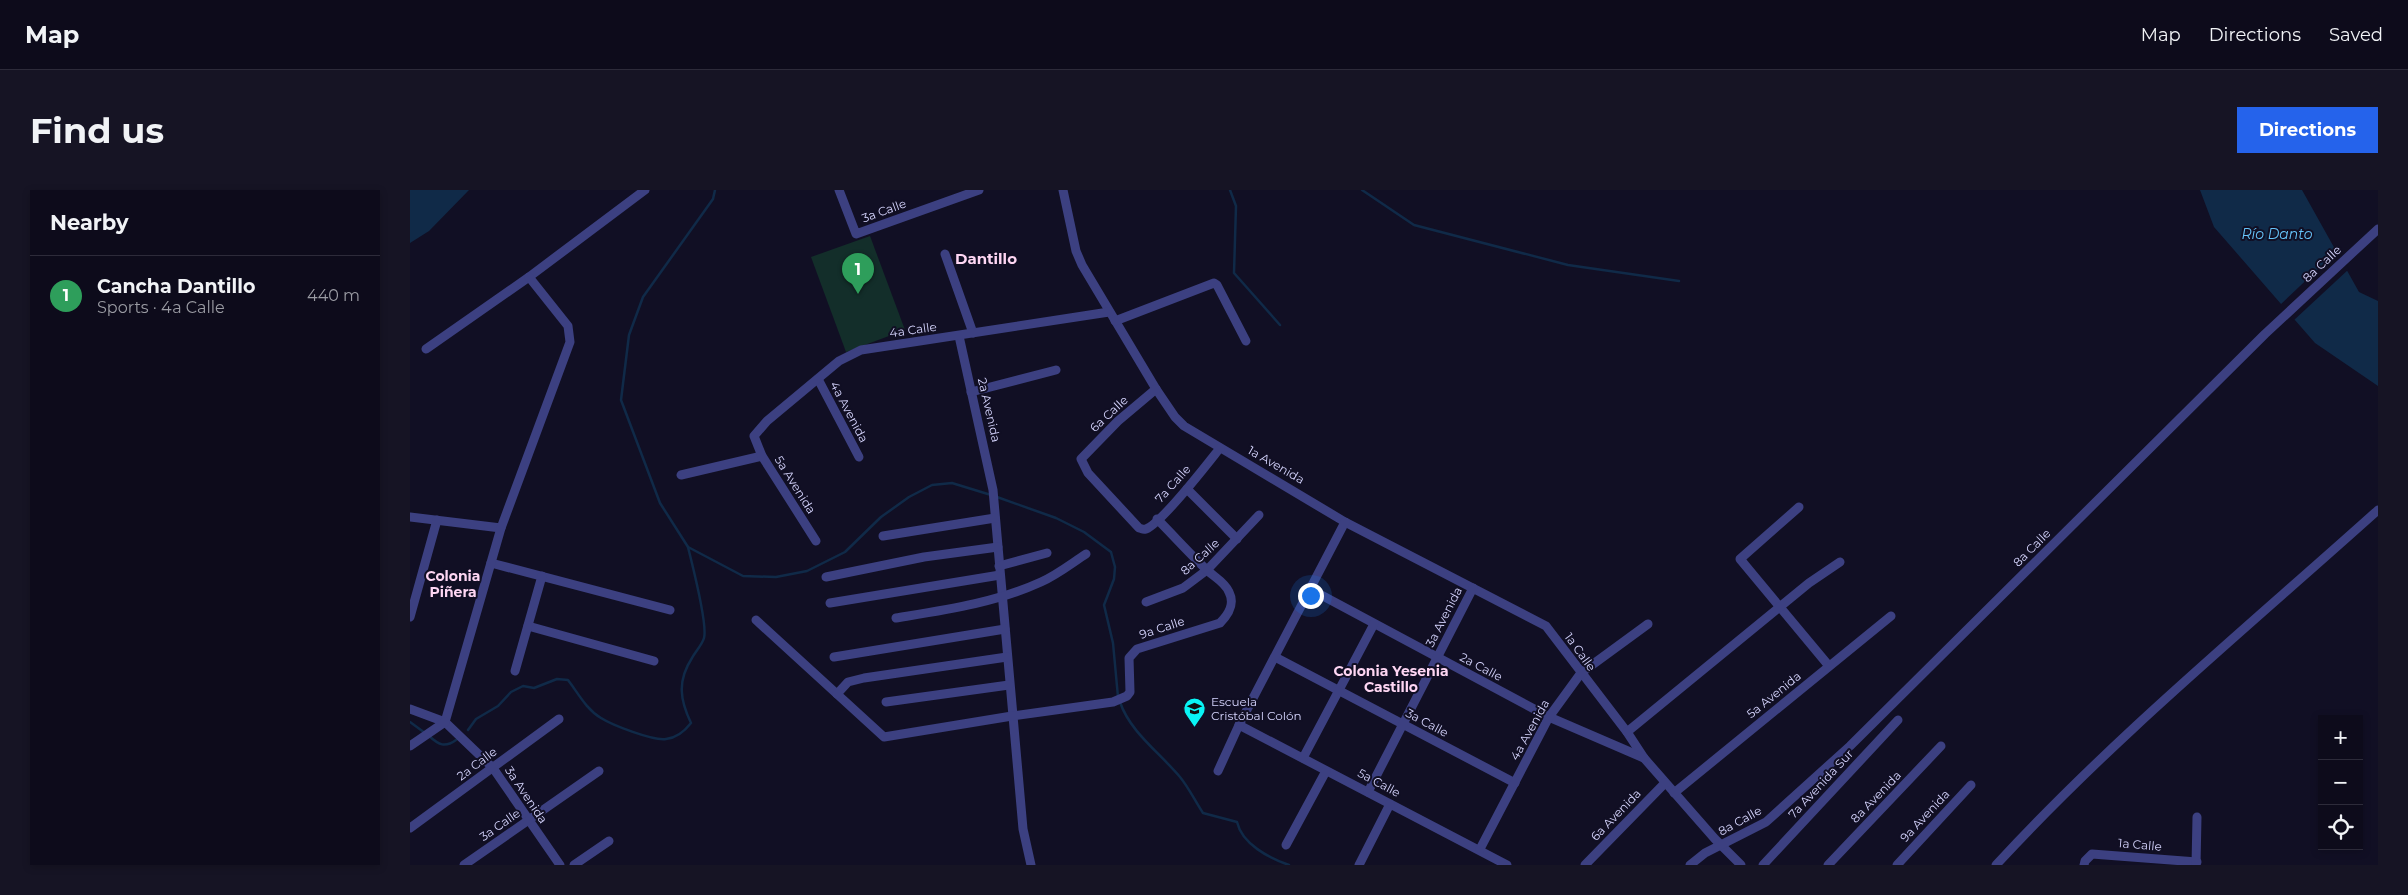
<!DOCTYPE html>
<meta charset="utf-8">
<style>
:root{--surface:#0d0b1b;--page:#161424;--text:#f1f3f6;--muted:#9a9ba3;--line:#2d2b3a;--accent:#2563eb}
body{margin:0;font-family:Montserrat,sans-serif;background:var(--page);color:var(--text)}
.controls{position:absolute;right:15px;bottom:15px;display:grid;overflow:hidden;border-radius:0px;box-shadow:0 2px 8px #0003}
.controls button{width:45px;height:45px;display:grid;place-items:center;padding:0;border:0;border-bottom:1px solid var(--line);background:var(--surface);color:var(--text);font:25px sans-serif}
.you{position:absolute;left:900px;top:405px;width:18px;height:18px;margin:-12px;border:4px solid #fff;border-radius:50%;background:#1a73e8;box-shadow:0 0 0 8px #1a73e833}
.badge{display:grid;place-items:center;width:32px;height:32px;border-radius:50%;background:var(--accent);color:#fff;font-size:16px;font-weight:700}
.pin{position:absolute;translate:-50% -41px;filter:drop-shadow(0 1px 2px #0008)}
.pin::after{content:'';position:absolute;top:26px;width:18px;height:15px;background:inherit;clip-path:polygon(0 0,100% 0,50% 100%)}
.list{margin:0;padding:0;list-style:none}
h2{display:flex;justify-content:space-between;align-items:center;height:65px;margin:0;padding:0 20px;font-size:21px}
h2 small{font-size:16px;font-weight:400;color:var(--muted)}
.list li{display:grid;grid-template-columns:32px 1fr auto;gap:15px;align-items:center;box-sizing:border-box;height:80px;padding:0 20px;border-top:1px solid var(--line)}
.list b{display:block;font-size:19px;white-space:nowrap}
.list p{margin:0;font-size:16px;white-space:nowrap;color:var(--muted)}
.list em{font-size:16px;font-style:normal;color:var(--muted)}
.icon{flex:none;width:28px;height:28px;fill:none;stroke:currentColor;stroke-width:2;stroke-linecap:round;stroke-linejoin:round}
.map{position:relative;flex:none;width:1968px;height:675px;overflow:hidden;border-radius:0px}
header{display:flex;align-items:center;gap:30px;box-sizing:border-box;height:70px;padding:0 25px;background:var(--surface);border-bottom:1px solid var(--line)}
header strong{font-size:24px}
nav{display:flex;gap:28px;margin-inline-start:auto;font-size:18px}
.intro{display:flex;align-items:center;justify-content:space-between;box-sizing:border-box;height:120px;padding:0 30px}
h1{margin:0;font-size:35px}
.button{padding:12px 22px;border-radius:0px;background:var(--accent);color:#fff;font-size:18px;font-weight:700}
main{display:flex;gap:30px;padding:0 30px}
aside{flex:1;background:var(--surface);border-radius:0px;box-shadow:0 2px 8px #0003}
.map>svg:first-child{display:block}
.green{fill:#132e2a}
.water{fill:#102a48}
.pier{fill:#110f24}
.lines{fill:none;stroke-linecap:round;stroke-linejoin:round}
.stream{stroke:#102a48;stroke-width:2.5}
.minor{stroke:#3c4081;stroke-width:9}
.labels{text-anchor:middle;stroke-width:4;stroke-linejoin:round;paint-order:stroke}
.street-label{font-size:12px;fill:#d5d4fd;stroke:#110f24}
.poi-label{font-size:12px;fill:#d5d4fd;stroke:#110f24;text-anchor:start}
.water-label{font-size:14px;font-style:italic;fill:#66c4fa;stroke:#110f24}
.neighbourhood-label{font-size:14px;font-weight:bold;fill:#fed6f3;stroke:#110f24}
.quarter-label{font-size:15px;font-weight:bold;fill:#fed6f3;stroke:#110f24}
</style>
<header>
<strong>Map</strong>
<nav><a>Map</a><a>Directions</a><a>Saved</a></nav>
</header>
<div class="intro"><h1>Find us</h1><a class="button">Directions</a></div>
<main>
<aside>
<h2>Nearby<small></small></h2>
<ul class="list">
<li><span class="badge" style="background:#2e9e5b">1</span><div><b>Cancha Dantillo</b><p>Sports · 4a Calle</p></div><em>440 m</em></li>
</ul>
</aside>
<div class="map">
<svg width="1968" height="675" viewBox="0 0 1968 675">
<rect width="100%" height="100%" fill="#110f24"/>
<path class="green" d="M460 46 495 140 436 162 401 67Z"/>
<g class="water">
<path d="M0 0H59L19 41 0 53Z"/>
<path d="M1790 0H1892L1949 102 1968 111V196L1905 153 1804 37Z"/>
</g>
<path class="pier" d="M1928 60 1939 79 1883 131 1870 115Z"/>
<g class="lines">
<g class="stream">
<path d="M305 0 303 9 233 107 219 145 211 210 250 313 278 357 333 386 366 387 397 381 435 362 471 327 499 307 522 295 542 293 581 305"/>
<path d="M820 0 826 16 824 83 870 135"/>
<path d="M952 0 1004 35 1158 75 1269 91"/>
<path d="M587 307 646 328 674 342 701 362 705 377 704 389 694 415 703 453 708 507"/>
<path d="M710 512C720 542 750 563 770 587 779 598 785 611 793 623L827 632C832 654 859 668 879 675"/>
<path d="M0 532 15 543"/>
<path d="M58 540 66 529 88 516 101 502 113 496 124 498 147 489 158 490C168 503 176 519 191 528 202 535 243 551 256 549 267 548 274 542 281 533 270 510 267 491 282 468 285 462 292 455 294 448 298 434 282 374 278 357"/>
<path d="M19 546C29 555 35 558 46 550"/>
</g>
<g class="minor">
<path d="M429 0 446 44 569 0"/>
<path d="M653 0 666 61 672 75 746 199 765 227 774 236 935 332 1136 436 1217 542 1234 568 1305 649 1331 675"/>
<path d="M535 64 563 143"/>
<path d="M705 131 804 93 807 95 836 151"/>
<path d="M549 146 583 300 613 639 621 675"/>
<path d="M16 159 119 87 235 0"/>
<path d="M408 189 449 267"/>
<path d="M746 199 708 231 671 269 678 283 729 338C733 339 733 340 736 339 752 333 798 273 810 258"/>
<path d="M561 202 646 180"/>
<path d="M271 285 352 266"/>
<path d="M777 299 827 349"/>
<path d="M1389 317 1330 369 1419 476"/>
<path d="M0 327 91 338"/>
<path d="M473 346 585 328"/>
<path d="M406 351 352 266 344 246 357 231 429 171 451 160 699 122"/>
<path d="M81 373 260 420"/>
<path d="M589 376 637 363"/>
<path d="M416 387 514 367 588 357"/>
<path d="M900 399 1139 527 1234 568"/>
<path d="M736 412 773 398 797 380 849 325"/>
<path d="M420 413 590 385"/>
<path d="M0 427 27 330"/>
<path d="M486 428C535 420 585 413 631 392 647 385 662 373 676 364"/>
<path d="M346 430 474 547 602 526 703 512 717 506 720 502 719 468 727 459 810 433C819 424 825 414 819 402 815 392 804 387 797 380 780 364 764 346 747 329"/>
<path d="M118 436 244 471"/>
<path d="M424 467 595 439"/>
<path d="M865 467 1105 593"/>
<path d="M105 481 132 386"/>
<path d="M427 504 438 492 454 488 597 467"/>
<path d="M476 512 599 495"/>
<path d="M0 519 35 532 83 578 150 675"/>
<path d="M35 532 91 338 160 152 158 136 119 87"/>
<path d="M829 535 1097 675"/>
<path d="M1217 542 1399 393 1430 372"/>
<path d="M0 556 35 532"/>
<path d="M893 568 964 434"/>
<path d="M808 581 829 535 935 332"/>
<path d="M958 602 1063 398"/>
<path d="M1264 603 1481 426"/>
<path d="M0 638 149 529"/>
<path d="M876 655 916 581"/>
<path d="M1070 659 1139 527 1171 483 1238 434"/>
<path d="M54 675 189 581"/>
<path d="M164 675 199 651"/>
<path d="M949 675 980 614"/>
<path d="M1175 675 1255 593"/>
<path d="M1280 675 1295 663 1356 632 1440 556 1855 144 1968 39"/>
<path d="M1353 675 1488 530"/>
<path d="M1418 675 1531 556"/>
<path d="M1487 675 1561 595"/>
<path d="M1586 675C1704 547 1839 436 1968 320"/>
<path d="M1674 675 1675 671 1682 664 1787 672"/>
<path d="M1786 675 1787 627"/>
</g>
</g>
<defs>
<symbol id="school-pin" viewBox="-11 -11 22 30"><path d="M0 17L-7.5 6A9.5 9.5 0 1 1 7.5 6Z" fill="#09f4f5" stroke="#110f24"/><path d="M0-5L7-2L0 1L-7-2ZM-4 1L0 2.5L4 1V4Q0 6-4 4Z" fill="#111"/></symbol>
</defs>
<g fill-rule="evenodd">
<use href="#school-pin" x="772" y="506" width="25" height="34"/>
</g>
<g class="labels">
<g class="street-label">
<text transform="translate(474 21) rotate(-20)" y="4">3a Calle</text>
<text transform="translate(1912 74) rotate(-43)" y="4">8a Calle</text>
<text transform="translate(503 140) rotate(-8)" y="4">4a Calle</text>
<text transform="translate(579 220) rotate(77)" y="4">2a Avenida</text>
<text transform="translate(439 222) rotate(62)" y="4">4a Avenida</text>
<text transform="translate(699 224) rotate(-43)" y="4">6a Calle</text>
<text transform="translate(866 275) rotate(30)" y="4">1a Avenida</text>
<text transform="translate(763 294) rotate(-48)" y="4">7a Calle</text>
<text transform="translate(385 295) rotate(58)" y="4">5a Avenida</text>
<text transform="translate(1622 358) rotate(-45)" y="4">8a Calle</text>
<text transform="translate(790 367) rotate(-42)" y="4">8a Calle</text>
<text transform="translate(1034 427) rotate(-63)" y="4">3a Avenida</text>
<text transform="translate(752 438) rotate(-18)" y="4">9a Calle</text>
<text transform="translate(1170 462) rotate(54)" y="4">1a Calle</text>
<text transform="translate(1071 477) rotate(28)" y="4">2a Calle</text>
<text transform="translate(1364 505) rotate(-39)" y="4">5a Avenida</text>
<text transform="translate(1017 533) rotate(28)" y="4">3a Calle</text>
<text transform="translate(1120 540) rotate(-61)" y="4">4a Avenida</text>
<text transform="translate(67 574) rotate(-37)" y="4">2a Calle</text>
<text transform="translate(969 593) rotate(28)" y="4">5a Calle</text>
<text transform="translate(1411 594) rotate(-47)" y="4">7a Avenida Sur</text>
<text transform="translate(116 605) rotate(56)" y="4">3a Avenida</text>
<text transform="translate(1466 607) rotate(-46)" y="4">8a Avenida</text>
<text transform="translate(1206 625) rotate(-46)" y="4">6a Avenida</text>
<text transform="translate(1515 626) rotate(-47)" y="4">9a Avenida</text>
<text transform="translate(1330 631) rotate(-29)" y="4">8a Calle</text>
<text transform="translate(90 635) rotate(-35)" y="4">3a Calle</text>
<text transform="translate(1730 655) rotate(5)" y="4">1a Calle</text>
</g>
<g class="poi-label">
<text x="801" y="516">Escuela<tspan x="801" dy="14">Cristóbal Colón</tspan></text>
</g>
<g class="water-label">
<text x="1867" y="49">Río Danto</text>
</g>
<g class="neighbourhood-label">
<text x="43" y="391">Colonia<tspan x="43" dy="16">Piñera</tspan></text>
<text x="981" y="486">Colonia Yesenia<tspan x="981" dy="16">Castillo</tspan></text>
</g>
<g class="quarter-label">
<text x="576" y="74">Dantillo</text>
</g>
</g>
</svg>
<div class="controls">
<button>+</button>
<button>−</button>
<button><svg class="icon" aria-label="locate" viewBox="0 0 24 24"><circle cx="12" cy="12" r="6"/><path d="M12 2v4M12 18v4M2 12h4M18 12h4"/></svg></button>
</div>
<div class="you"></div>
<div class="pin badge" style="left:448px;top:104px;background:#2e9e5b">1</div>
</div>
</main>
